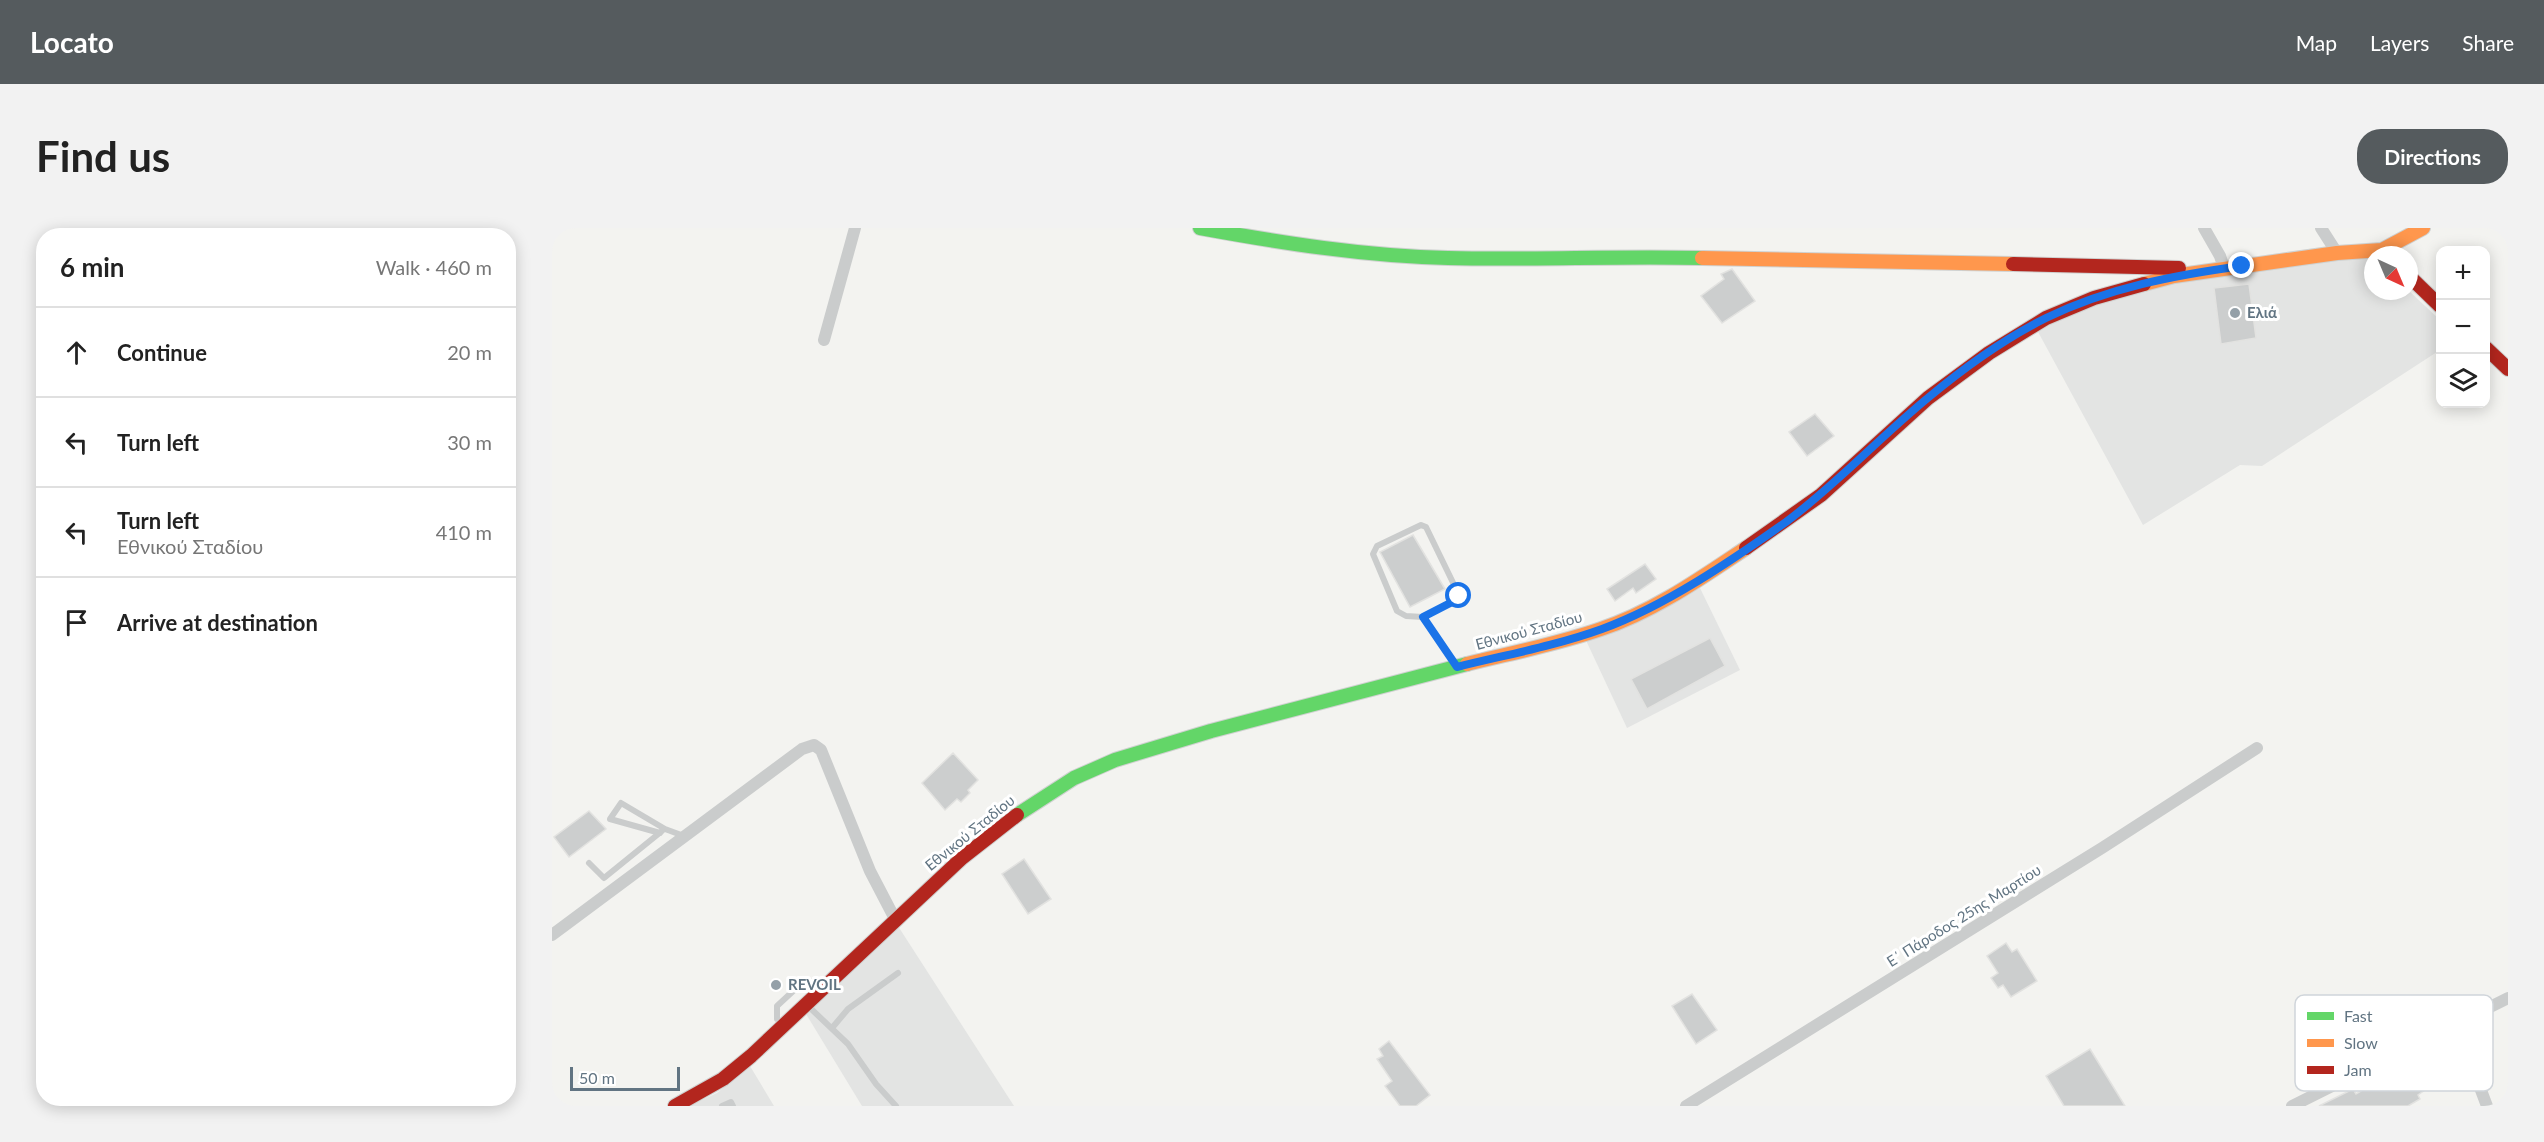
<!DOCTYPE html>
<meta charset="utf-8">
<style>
:root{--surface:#fff;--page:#f2f2f2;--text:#222;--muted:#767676;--line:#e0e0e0;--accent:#555b5e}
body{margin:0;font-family:Lato,sans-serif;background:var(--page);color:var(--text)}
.controls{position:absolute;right:18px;top:18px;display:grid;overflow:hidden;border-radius:12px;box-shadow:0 3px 15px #0003}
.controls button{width:54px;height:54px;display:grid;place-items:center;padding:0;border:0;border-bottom:2px solid var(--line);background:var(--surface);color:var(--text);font:30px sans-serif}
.compass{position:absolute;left:1812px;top:18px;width:54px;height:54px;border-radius:50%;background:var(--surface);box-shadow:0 3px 15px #0003;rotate:136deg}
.scale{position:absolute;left:18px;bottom:15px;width:110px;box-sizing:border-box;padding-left:6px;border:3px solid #617482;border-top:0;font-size:16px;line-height:21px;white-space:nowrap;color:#617482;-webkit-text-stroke:4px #fff;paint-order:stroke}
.stop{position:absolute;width:18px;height:18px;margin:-14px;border:4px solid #1a73e8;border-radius:50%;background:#fff}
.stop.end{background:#1a73e8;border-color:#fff;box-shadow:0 2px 6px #0008}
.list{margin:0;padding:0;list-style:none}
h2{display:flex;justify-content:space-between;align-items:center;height:78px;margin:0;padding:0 24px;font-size:26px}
h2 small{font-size:20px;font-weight:400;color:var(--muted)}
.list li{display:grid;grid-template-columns:39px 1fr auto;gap:18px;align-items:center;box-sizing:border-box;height:90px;padding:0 24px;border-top:2px solid var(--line)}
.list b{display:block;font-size:22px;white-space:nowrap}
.list p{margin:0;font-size:20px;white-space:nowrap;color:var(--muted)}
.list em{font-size:20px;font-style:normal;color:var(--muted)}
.icon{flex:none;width:33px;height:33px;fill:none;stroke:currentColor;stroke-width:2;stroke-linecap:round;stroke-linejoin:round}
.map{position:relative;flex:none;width:1956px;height:878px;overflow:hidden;border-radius:24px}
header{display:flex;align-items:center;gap:36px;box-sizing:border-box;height:84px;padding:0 30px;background:var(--accent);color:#fff}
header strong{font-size:28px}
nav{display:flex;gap:33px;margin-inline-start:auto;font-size:21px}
.intro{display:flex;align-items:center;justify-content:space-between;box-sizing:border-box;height:144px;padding:0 36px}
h1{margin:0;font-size:42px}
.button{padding:15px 27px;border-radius:24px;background:var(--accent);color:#fff;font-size:21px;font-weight:700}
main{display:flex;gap:36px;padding:0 36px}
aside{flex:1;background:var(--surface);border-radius:24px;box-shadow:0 3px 15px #0003}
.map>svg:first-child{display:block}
.built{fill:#e3e4e3}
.building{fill:#cccece;stroke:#e2e2e0;stroke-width:1.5}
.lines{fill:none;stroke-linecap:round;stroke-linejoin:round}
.fast-casing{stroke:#cfd1d0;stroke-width:16}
.slow-casing{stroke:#cfd1d0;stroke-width:16}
.jam-casing{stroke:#cfd1d0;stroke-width:16}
.lane{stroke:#cacccc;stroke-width:6}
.street{stroke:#cacccc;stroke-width:12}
.fast{stroke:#63d668;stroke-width:14}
.slow{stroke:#ff974d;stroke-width:14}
.jam{stroke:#b3261e;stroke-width:14}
.route{stroke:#1a73e8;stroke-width:8}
.poi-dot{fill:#94a0a8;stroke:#fff;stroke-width:2}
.labels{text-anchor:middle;stroke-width:6;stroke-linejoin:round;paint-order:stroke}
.poi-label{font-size:15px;font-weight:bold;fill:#617482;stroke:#fff;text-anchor:start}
.street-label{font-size:15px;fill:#617482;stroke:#fff}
.key{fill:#fff;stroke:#d0d5da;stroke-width:1.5}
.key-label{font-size:16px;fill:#617482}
</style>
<header>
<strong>Locato</strong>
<nav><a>Map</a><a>Layers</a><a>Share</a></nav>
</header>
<div class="intro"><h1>Find us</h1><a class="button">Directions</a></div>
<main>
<aside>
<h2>6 min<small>Walk · 460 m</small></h2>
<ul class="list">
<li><svg class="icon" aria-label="ahead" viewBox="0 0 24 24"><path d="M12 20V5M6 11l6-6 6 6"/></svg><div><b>Continue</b></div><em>20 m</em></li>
<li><svg class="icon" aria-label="left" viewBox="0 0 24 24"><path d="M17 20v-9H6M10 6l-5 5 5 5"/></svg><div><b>Turn left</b></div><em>30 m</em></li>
<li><svg class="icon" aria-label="left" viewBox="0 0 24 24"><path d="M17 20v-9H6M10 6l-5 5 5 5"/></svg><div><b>Turn left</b><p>Εθνικού Σταδίου</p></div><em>410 m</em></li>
<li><svg class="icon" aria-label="arrive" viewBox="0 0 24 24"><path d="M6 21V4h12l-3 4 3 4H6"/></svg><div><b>Arrive at destination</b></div></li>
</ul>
</aside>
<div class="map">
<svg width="1956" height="878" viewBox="0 0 1956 878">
<rect width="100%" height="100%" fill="#f3f3f0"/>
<g class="built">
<path d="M1807 27 1821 30V63H1857L1888 92V122L1710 238 1688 237 1591 297 1485 102 1544 76 1622 50Z"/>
<path d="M1146 356 1188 442 1075 500 1031 406Z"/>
<path d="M344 695 462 878H310L251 781Z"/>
<path d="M198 838 222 878H137L165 865Z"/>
</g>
<g class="building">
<path d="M1180 41 1203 73 1170 95 1149 68 1172 51 1169 46Z"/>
<path d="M1697 56 1704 110 1669 116 1662 60Z"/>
<path d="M1263 186 1282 208 1255 228 1237 204Z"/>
<path d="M861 307 893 361 858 379 828 324Z"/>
<path d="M1093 336 1104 351 1084 365 1081 360 1063 373 1055 361Z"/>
<path d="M1158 410 1173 438 1095 481 1079 451Z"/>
<path d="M401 525 426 552 416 562 418 565 409 574 405 571 393 582 370 555Z"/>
<path d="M37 583 54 601 17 629 2 609Z"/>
<path d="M472 631 499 671 476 686 450 646Z"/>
<path d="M1454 715 1460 724 1465 721 1485 753 1459 769 1451 757 1446 760 1439 750 1446 745 1435 728Z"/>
<path d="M1140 766 1165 802 1144 816 1120 778Z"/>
<path d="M837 813 878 867 864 878H848L833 858 840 853 825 831 831 828 827 821Z"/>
<path d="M1538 821 1573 878H1512L1494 848Z"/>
<path d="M1859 833 1874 858 1872 859 1873 862 1866 867 1868 871 1856 878H1767L1801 861 1804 866Z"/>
</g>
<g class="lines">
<defs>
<g id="fast">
<path d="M648 0C730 15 812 28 896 30 981 32 1066 28 1150 30"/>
<path d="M465 587 522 550 563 532 659 503 915 436"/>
</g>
<g id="slow">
<path d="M1150 30 1461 36"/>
<path d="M1592 56 1622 48 1785 25 1830 22 1871 0"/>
<path d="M915 436C959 425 1006 416 1049 401 1101 384 1149 350 1194 320"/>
</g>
<g id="jam">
<path d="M1461 36 1627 40"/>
<path d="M1857 48 1888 78"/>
<path d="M1934 120 1956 141"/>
<path d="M1194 320 1269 267 1376 170 1437 125 1494 90 1542 70 1592 56"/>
<path d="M123 878 171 851 199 828 410 630 465 587"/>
</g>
</defs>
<use href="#fast" class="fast-casing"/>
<use href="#slow" class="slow-casing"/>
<use href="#jam" class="jam-casing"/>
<g class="lane">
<path d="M871 389 906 371 907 367 874 299 869 297 825 318 821 326 845 383 854 388 871 389 903 436"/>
<path d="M108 605 58 591 69 575 113 601 132 608"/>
<path d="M37 635 52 650 110 603"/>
<path d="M255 777 296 816 324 856 344 878"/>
<path d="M225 791V778L252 753 273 754"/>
<path d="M280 800 296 781 346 745"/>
<path d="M170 878 179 874 181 878"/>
</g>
<g class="street">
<path d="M1652 0 1668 28 1672 40"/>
<path d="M1769 0 1785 25"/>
<path d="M272 112 303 0"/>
<path d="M0 707 250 521 262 517 269 522 318 643 343 691"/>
<path d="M1904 796 1935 878"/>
<path d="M1134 878 1550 620 1705 520"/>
<path d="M1740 878 1956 770"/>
</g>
<use href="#fast" class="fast"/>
<use href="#slow" class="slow"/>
<use href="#jam" class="jam"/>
</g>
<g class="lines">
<path class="route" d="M907 368 906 371 871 389 905 439C953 427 1003 418 1050 401 1113 378 1179 333 1234 294 1285 256 1328 209 1377 169 1413 139 1452 111 1494 90 1555 60 1623 47 1690 38"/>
</g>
<g class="poi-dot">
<circle cx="1683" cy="85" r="6"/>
<circle cx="224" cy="757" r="6"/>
</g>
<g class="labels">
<g class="poi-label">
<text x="1695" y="90">Ελιά</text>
<text x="236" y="762">REVOIL</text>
</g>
<g class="street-label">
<text transform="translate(977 403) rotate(-15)" y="5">Εθνικού Σταδίου</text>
<text transform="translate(418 605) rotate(-39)" y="5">Εθνικού Σταδίου</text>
<text transform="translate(1412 688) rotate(-32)" y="5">Ε΄ Πάροδος 25ης Μαρτίου</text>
</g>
</g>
<rect x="1743" y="767" width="198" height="96" rx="9" class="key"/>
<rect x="1755" y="784" width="27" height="8" fill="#63d668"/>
<rect x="1755" y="811" width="27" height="8" fill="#ff974d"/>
<rect x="1755" y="838" width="27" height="8" fill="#b3261e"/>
<g class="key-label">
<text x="1792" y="794">Fast</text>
<text x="1792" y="821">Slow</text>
<text x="1792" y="848">Jam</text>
</g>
</svg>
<div class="controls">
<button>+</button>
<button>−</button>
<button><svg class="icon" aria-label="layers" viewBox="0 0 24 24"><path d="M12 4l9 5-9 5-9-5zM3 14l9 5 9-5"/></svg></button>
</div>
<svg class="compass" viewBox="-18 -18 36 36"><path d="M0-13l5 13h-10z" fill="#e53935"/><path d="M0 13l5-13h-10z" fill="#767676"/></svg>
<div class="scale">50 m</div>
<div class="stop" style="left:907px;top:368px"></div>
<div class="stop end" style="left:1690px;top:38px"></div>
</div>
</main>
